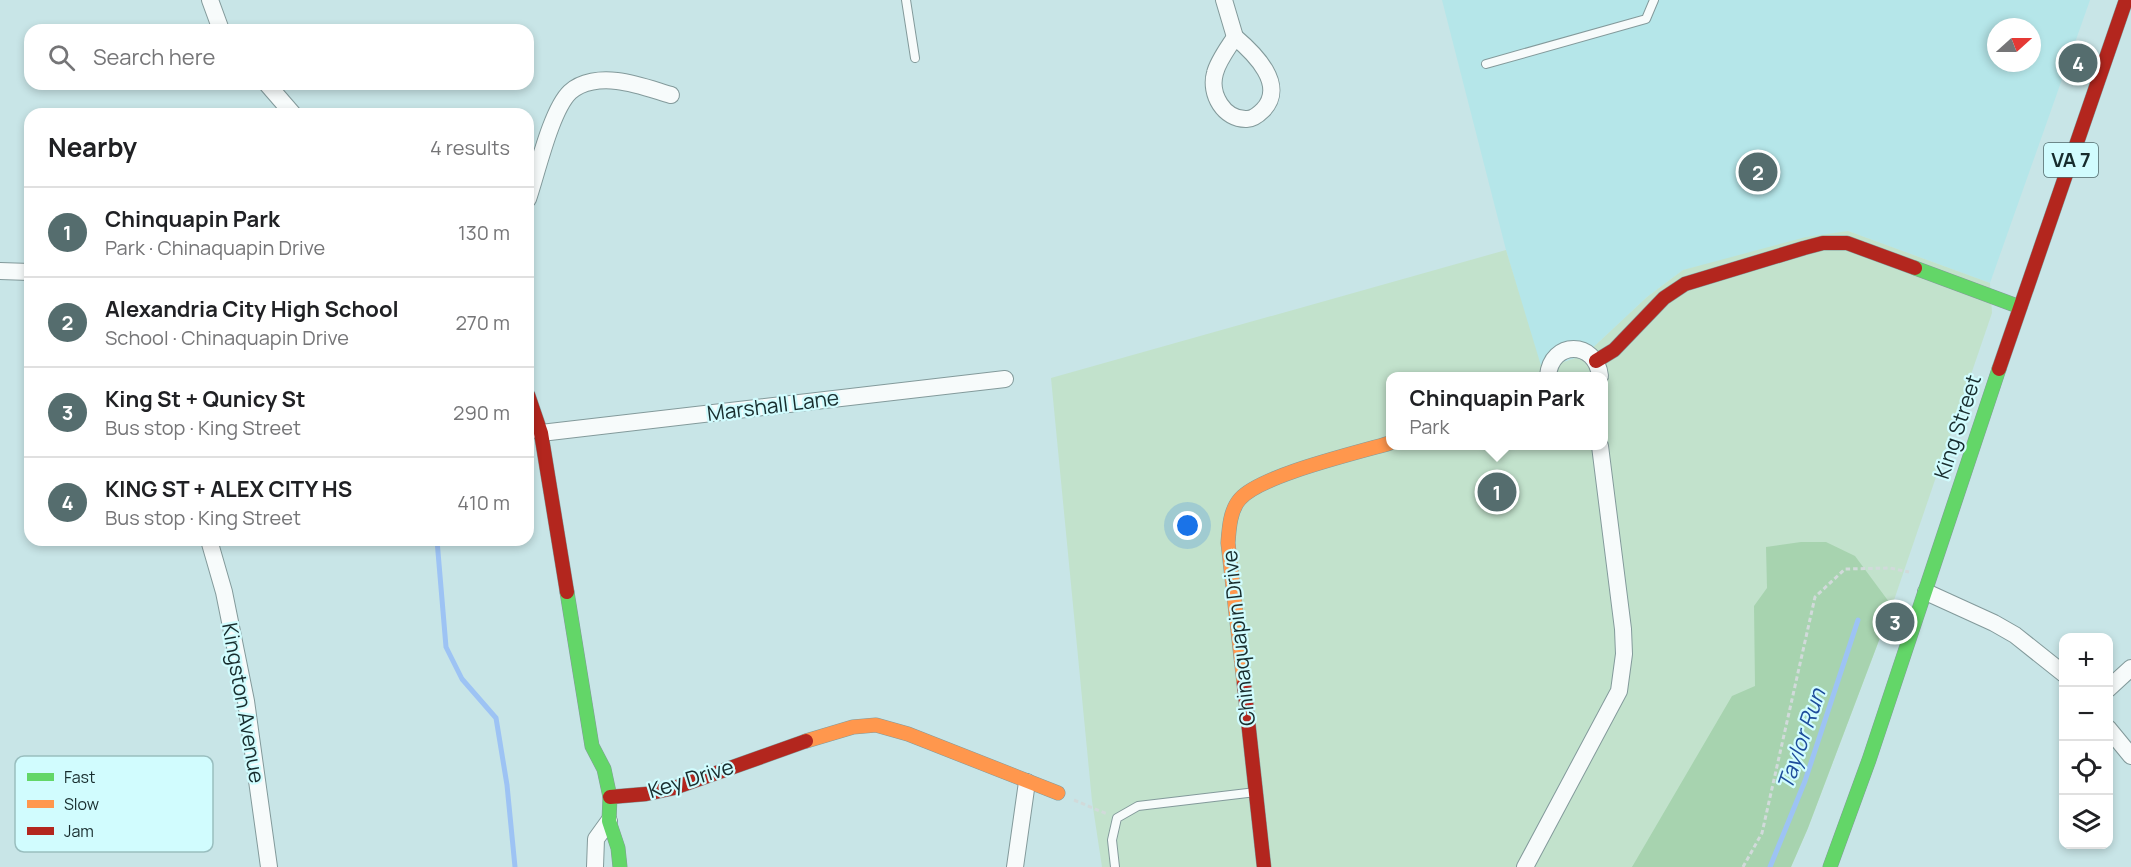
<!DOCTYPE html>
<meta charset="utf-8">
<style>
:root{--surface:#fff;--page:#f2f2f2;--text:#202124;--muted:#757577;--line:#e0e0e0;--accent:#556d6e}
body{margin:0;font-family:Manrope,sans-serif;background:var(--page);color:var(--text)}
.controls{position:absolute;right:18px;bottom:18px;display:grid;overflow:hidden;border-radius:12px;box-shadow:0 3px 9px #0003}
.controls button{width:54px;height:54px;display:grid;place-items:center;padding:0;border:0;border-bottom:2px solid var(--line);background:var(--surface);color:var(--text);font:30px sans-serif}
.compass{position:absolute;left:1987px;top:18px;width:54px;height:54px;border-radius:50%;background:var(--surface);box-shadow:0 3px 9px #0003;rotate:69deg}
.you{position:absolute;left:1188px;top:526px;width:21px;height:21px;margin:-15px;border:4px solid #fff;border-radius:50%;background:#1a73e8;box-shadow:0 0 0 9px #1a73e833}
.badge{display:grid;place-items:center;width:39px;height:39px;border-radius:50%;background:var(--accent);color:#fff;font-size:20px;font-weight:700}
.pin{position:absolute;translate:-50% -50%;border:3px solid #fff;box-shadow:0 2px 6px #0006}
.popup{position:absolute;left:1386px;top:372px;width:222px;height:78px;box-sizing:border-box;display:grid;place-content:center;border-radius:12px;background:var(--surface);filter:drop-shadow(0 2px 4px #0005);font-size:20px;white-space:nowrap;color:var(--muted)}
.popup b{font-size:22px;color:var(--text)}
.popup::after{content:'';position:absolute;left:50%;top:100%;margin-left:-12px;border:12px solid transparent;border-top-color:var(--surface)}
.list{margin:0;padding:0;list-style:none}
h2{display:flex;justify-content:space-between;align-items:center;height:78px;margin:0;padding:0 24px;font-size:26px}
h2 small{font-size:20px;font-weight:400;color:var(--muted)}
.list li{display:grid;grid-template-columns:39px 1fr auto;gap:18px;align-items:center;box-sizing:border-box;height:90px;padding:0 24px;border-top:2px solid var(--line)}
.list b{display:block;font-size:22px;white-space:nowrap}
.list p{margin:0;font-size:20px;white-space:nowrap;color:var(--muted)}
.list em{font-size:20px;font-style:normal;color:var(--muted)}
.icon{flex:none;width:33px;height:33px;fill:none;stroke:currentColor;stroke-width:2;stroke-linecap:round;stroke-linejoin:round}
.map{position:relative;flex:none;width:2131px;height:867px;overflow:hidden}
.search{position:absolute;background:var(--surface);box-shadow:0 3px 9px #0003;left:24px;top:24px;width:510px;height:66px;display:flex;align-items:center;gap:15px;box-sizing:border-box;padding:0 21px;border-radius:18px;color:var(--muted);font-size:22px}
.panel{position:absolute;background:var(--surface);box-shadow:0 3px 9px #0003;left:24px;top:108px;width:510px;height:438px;border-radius:18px}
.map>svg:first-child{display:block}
.built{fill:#b5e6e9;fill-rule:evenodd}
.green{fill:#c2e2cc;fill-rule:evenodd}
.forest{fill:#a7d3af}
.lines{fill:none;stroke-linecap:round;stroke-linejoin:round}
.stream{stroke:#9dc3f4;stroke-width:5}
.lane-casing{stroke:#839a9b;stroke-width:10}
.street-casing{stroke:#839a9b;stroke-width:18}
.fast-casing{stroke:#839a9b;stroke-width:15}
.slow-casing{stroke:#839a9b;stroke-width:15}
.jam-casing{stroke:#839a9b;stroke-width:15}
.path{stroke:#d1dada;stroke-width:3;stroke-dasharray:4.5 3;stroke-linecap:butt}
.lane{stroke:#f7fbfb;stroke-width:8}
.street{stroke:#f7fbfb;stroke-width:16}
.fast{stroke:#63d668;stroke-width:14}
.slow{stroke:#ff974d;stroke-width:14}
.jam{stroke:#b3261e;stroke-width:14}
.labels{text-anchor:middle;stroke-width:4.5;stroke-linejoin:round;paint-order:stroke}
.shield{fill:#d1fcfe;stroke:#4f6a6c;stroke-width:1.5}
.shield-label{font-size:20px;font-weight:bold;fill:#172c2d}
.street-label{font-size:21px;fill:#172c2d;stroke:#d1fcfe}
.water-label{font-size:22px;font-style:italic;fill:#1d4c9b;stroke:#d1fcfe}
.key{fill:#d1fcfe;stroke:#99bebf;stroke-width:1.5}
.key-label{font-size:16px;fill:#172c2d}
</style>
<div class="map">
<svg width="2131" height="867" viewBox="0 0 2131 867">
<rect width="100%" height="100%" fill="#c8e5e7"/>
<path class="built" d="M1442 0H2090L1990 283 1848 231 1683 270 1647 297 1585 355 1541 369 1506 250ZM1996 27H2032V63H1996Z"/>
<path class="green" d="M1848 231 1990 283 1992 313 1892 606 1808 828 1791 867H1102L1092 801 1051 378 1506 250 1542 369 1585 355 1647 297 1683 270 1806 237ZM1390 376H1604V446H1390Z"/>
<path class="forest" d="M1801 542H1826L1855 556 1892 606 1808 828 1791 867H1632L1732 696 1755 686 1754 606 1767 588 1766 547Z"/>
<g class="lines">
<g class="stream">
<path d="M437 540 446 647 462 679 496 718 507 785 515 867"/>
<path d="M1770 867 1805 781 1858 620"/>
</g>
<defs>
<g id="lane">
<path d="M906 0 915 58"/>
<path d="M1486 64 1646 19 1654 0"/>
<path d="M1115 867 1112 840 1117 818 1138 806 1256 792"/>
</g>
<g id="street">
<path d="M210 0 221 30"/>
<path d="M1224 0 1235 37"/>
<path d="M1235 37C1254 53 1287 85 1263 110 1259 114 1253 119 1247 119 1224 120 1209 94 1215 73 1218 61 1228 48 1235 37Z"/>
<path d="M267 84 293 114"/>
<path d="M528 199C537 173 551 110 570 92 582 81 601 79 617 81 635 83 654 90 671 95"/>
<path d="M0 271 30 272"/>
<path d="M1548 376C1551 340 1596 340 1600 376"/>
<path d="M541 433 1005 379"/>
<path d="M209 540 224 592 246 701 269 867"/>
<path d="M1926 592 1994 623 2015 635 2064 674"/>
<path d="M2108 689 2131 668"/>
<path d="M2108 728 2131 756"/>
<path d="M595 867 596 839 609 821"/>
<path d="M1015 867 1027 782"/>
<path d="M1525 867 1619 691 1624 654 1623 629 1600 446"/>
</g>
<g id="fast">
<path d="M1915 268 2020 307"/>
<path d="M567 592 592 746 604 769 610 797 609 821 618 848 620 867"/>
<path d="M1830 867 1869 760 1999 369"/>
</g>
<g id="slow">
<path d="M1244 684 1228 543C1229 529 1230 510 1240 499 1261 475 1357 453 1390 443"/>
<path d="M806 741 853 727 876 725 908 734 1058 793"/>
</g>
<g id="jam">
<path d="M1596 361 1614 350 1664 298 1685 284 1804 248 1823 243H1847L1915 268"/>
<path d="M1999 369 2126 0"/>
<path d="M528 395 541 433 567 592"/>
<path d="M1244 684 1264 867"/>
<path d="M610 797 646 794 674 788 806 741"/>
</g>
</defs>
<use href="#lane" class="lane-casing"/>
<use href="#street" class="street-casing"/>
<use href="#fast" class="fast-casing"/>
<use href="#slow" class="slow-casing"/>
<use href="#jam" class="jam-casing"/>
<g class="path">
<path d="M1074 800 1107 814"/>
<path d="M1743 867 1762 833 1815 597 1845 569 1890 568 1909 572"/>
</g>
<use href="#lane" class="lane"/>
<use href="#street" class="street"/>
<use href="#fast" class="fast"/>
<use href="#slow" class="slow"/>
<use href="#jam" class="jam"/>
</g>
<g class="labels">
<rect class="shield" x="2044" y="143" width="54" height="34" rx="4.5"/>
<g class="shield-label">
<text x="2071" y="167">VA 7</text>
</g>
<g class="street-label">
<text transform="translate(773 406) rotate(-7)" y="7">Marshall Lane</text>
<text transform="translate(1958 427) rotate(-72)" y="7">King Street</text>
<text transform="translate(1239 638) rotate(-96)" y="7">Chinaquapin Drive</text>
<text transform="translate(243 703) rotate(80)" y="7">Kingston Avenue</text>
<text transform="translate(691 779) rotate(-17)" y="7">Key Drive</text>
</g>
<g class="water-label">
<text transform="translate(1801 739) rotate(-71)" y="8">Taylor Run</text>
</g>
</g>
<rect x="15" y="756" width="198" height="96" rx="9" class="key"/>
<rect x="27" y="773" width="27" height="8" fill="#63d668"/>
<rect x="27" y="800" width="27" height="8" fill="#ff974d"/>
<rect x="27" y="827" width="27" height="8" fill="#b3261e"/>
<g class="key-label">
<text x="64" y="783">Fast</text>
<text x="64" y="810">Slow</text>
<text x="64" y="837">Jam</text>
</g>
</svg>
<div class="controls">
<button>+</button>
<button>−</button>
<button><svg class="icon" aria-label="locate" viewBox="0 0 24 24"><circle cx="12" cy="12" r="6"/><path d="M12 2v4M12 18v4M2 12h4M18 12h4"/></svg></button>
<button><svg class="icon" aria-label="layers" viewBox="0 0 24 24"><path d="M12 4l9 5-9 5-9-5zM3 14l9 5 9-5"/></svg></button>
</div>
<svg class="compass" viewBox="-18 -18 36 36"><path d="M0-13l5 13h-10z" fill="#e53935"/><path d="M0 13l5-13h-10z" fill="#757577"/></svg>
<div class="you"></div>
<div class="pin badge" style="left:1497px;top:492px">1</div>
<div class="popup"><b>Chinquapin Park</b>Park</div>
<div class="pin badge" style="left:1758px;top:172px">2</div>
<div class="pin badge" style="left:1895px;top:622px">3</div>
<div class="pin badge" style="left:2078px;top:63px">4</div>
<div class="search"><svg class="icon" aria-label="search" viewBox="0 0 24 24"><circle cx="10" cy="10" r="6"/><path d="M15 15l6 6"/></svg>Search here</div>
<section class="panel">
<h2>Nearby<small>4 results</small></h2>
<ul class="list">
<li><span class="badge">1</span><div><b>Chinquapin Park</b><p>Park · Chinaquapin Drive</p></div><em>130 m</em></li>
<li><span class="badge">2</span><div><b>Alexandria City High School</b><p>School · Chinaquapin Drive</p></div><em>270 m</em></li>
<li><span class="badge">3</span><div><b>King St + Qunicy St</b><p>Bus stop · King Street</p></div><em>290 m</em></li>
<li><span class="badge">4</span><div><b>KING ST + ALEX CITY HS</b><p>Bus stop · King Street</p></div><em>410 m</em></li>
</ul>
</section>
</div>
